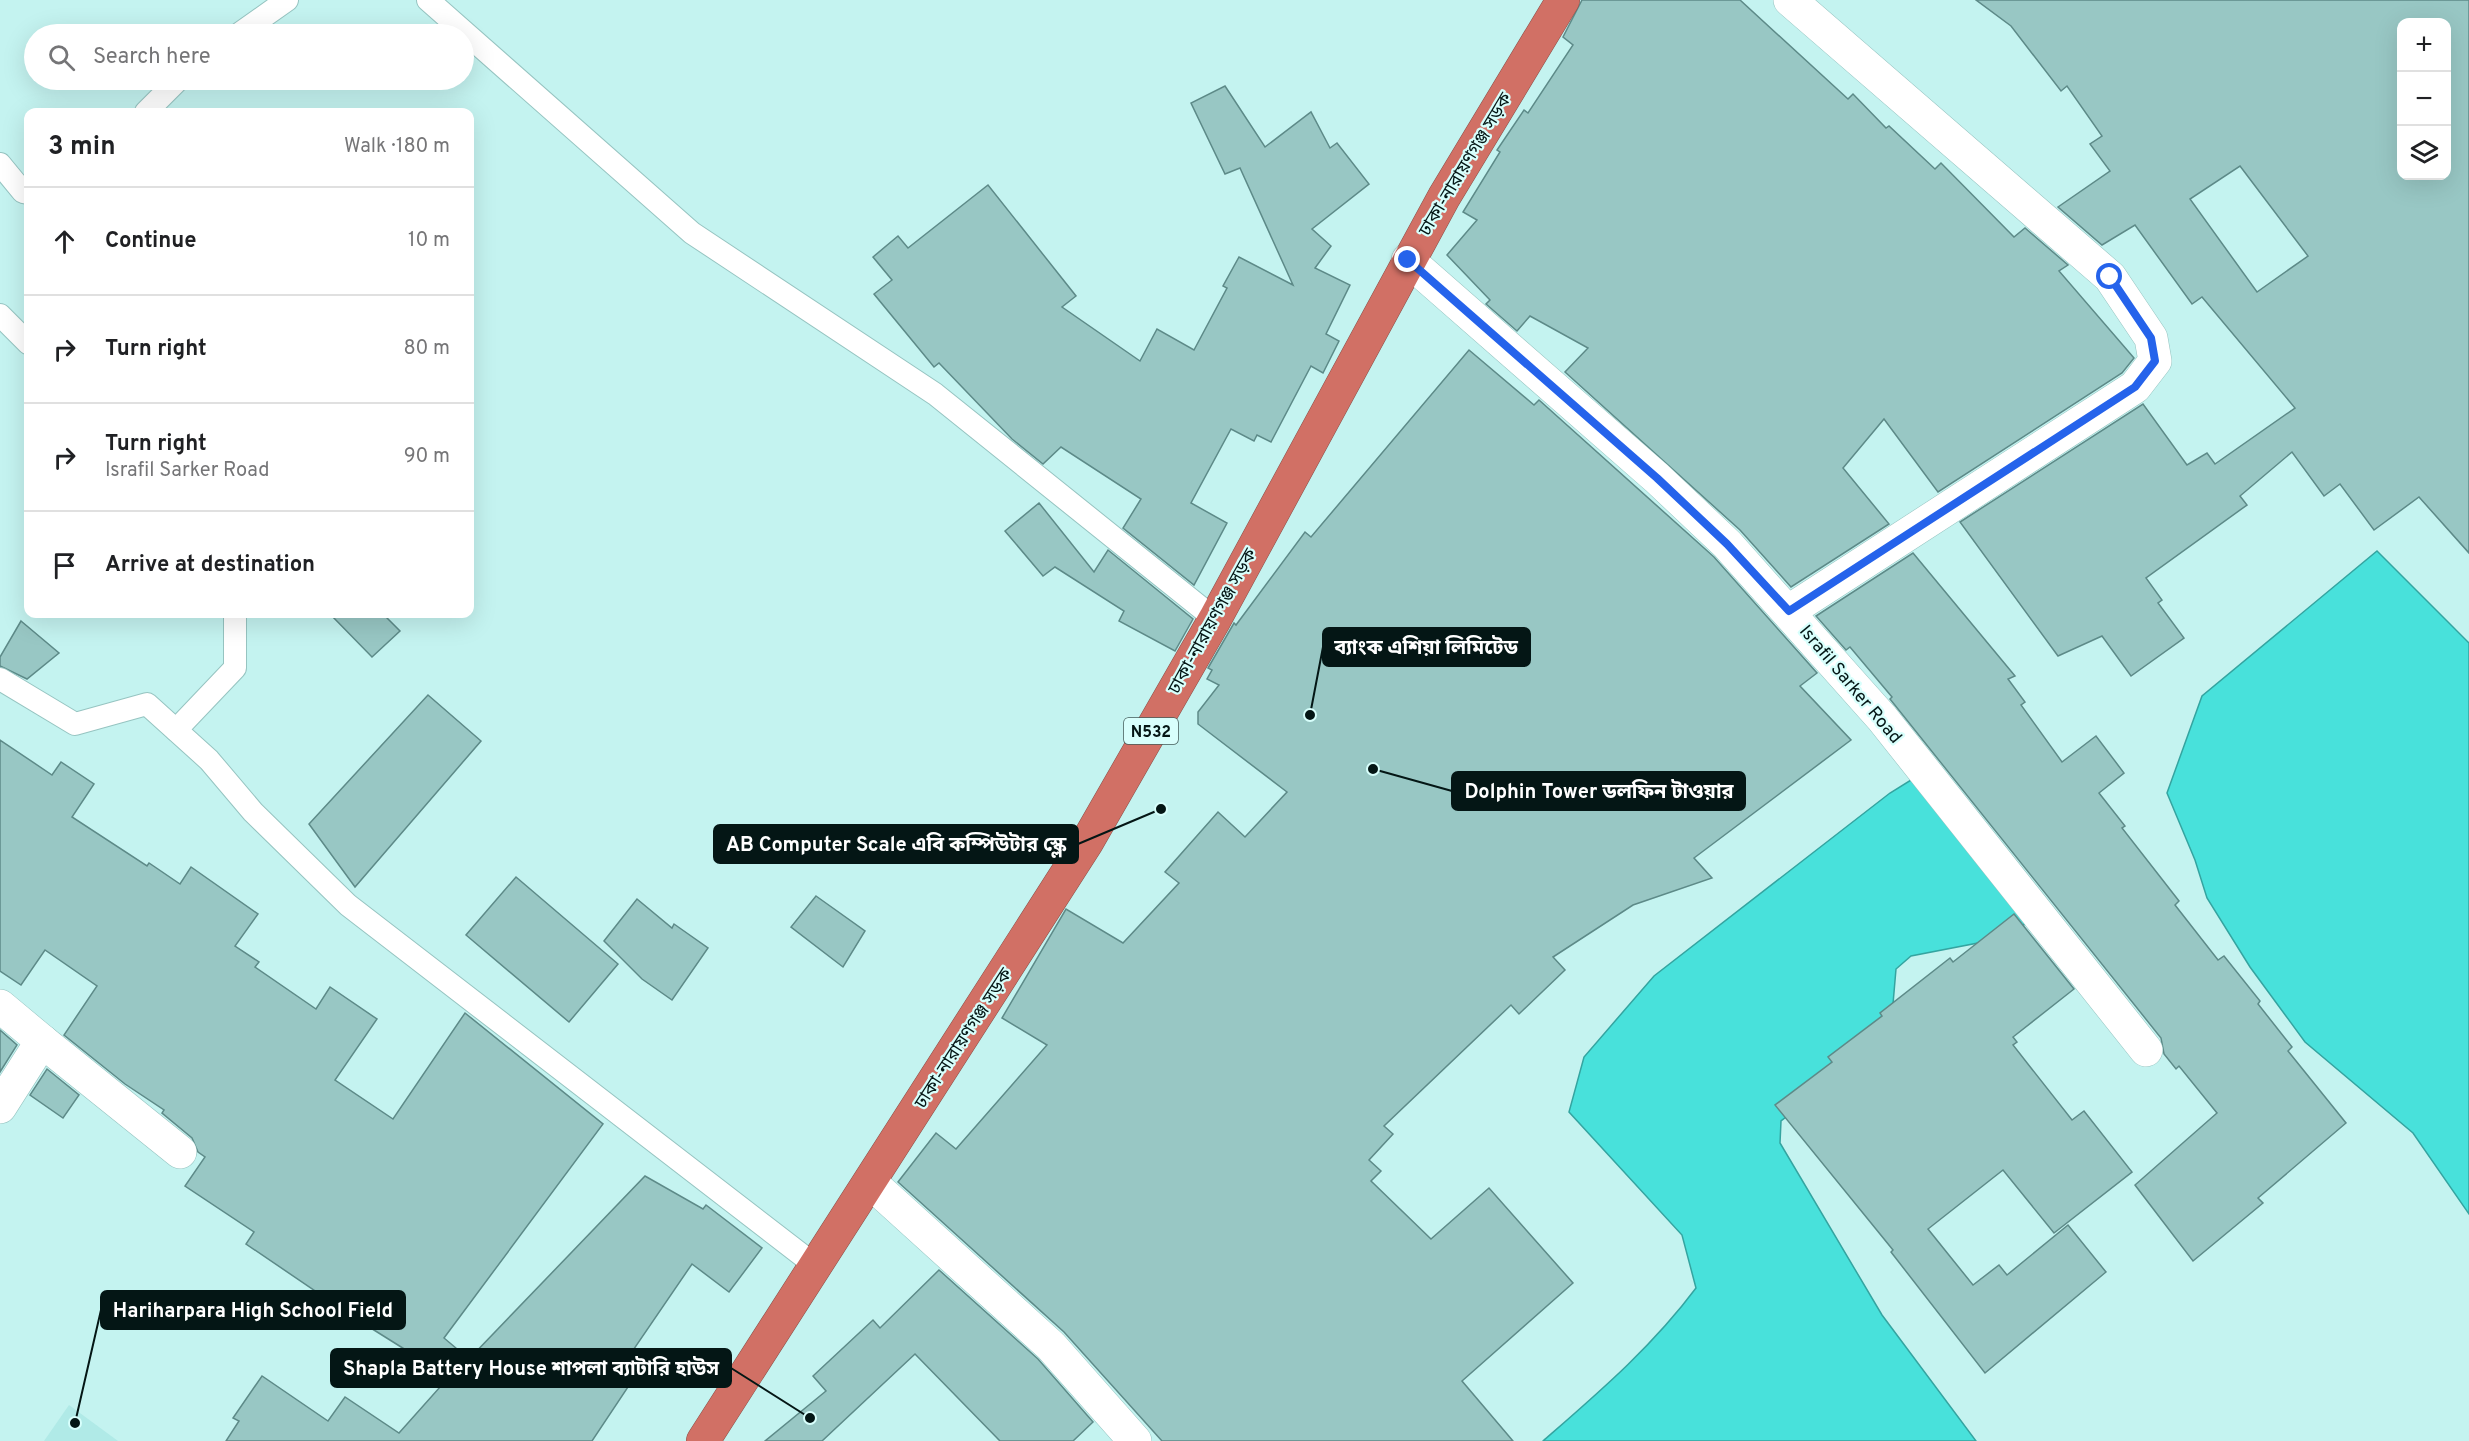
<!DOCTYPE html>
<meta charset="utf-8">
<style>
:root{--surface:#fff;--page:#f6f6f6;--text:#202124;--muted:#757577;--line:#e0e0e0}
body{margin:0;font-family:Overpass,"Noto Sans Bengali",sans-serif;background:var(--page);color:var(--text)}
.controls{position:absolute;right:18px;top:18px;display:grid;overflow:hidden;border-radius:12px;box-shadow:0 6px 24px #0002}
.controls button{width:54px;height:54px;display:grid;place-items:center;padding:0;border:0;border-bottom:2px solid var(--line);background:var(--surface);color:var(--text);font:30px sans-serif}
.stop{position:absolute;width:18px;height:18px;margin:-14px;border:4px solid #2563eb;border-radius:50%;background:#fff}
.stop.end{background:#2563eb;border-color:#fff;box-shadow:0 2px 6px #0008}
.list{margin:0;padding:0;list-style:none}
h2{display:flex;justify-content:space-between;align-items:center;height:78px;margin:0;padding:0 24px;font-size:26px}
h2 small{font-size:20px;font-weight:400;color:var(--muted)}
.list li{display:grid;grid-template-columns:39px 1fr auto;gap:18px;align-items:center;box-sizing:border-box;height:108px;padding:0 24px;border-top:2px solid var(--line)}
.list b{display:block;font-size:22px;white-space:nowrap}
.list p{margin:0;font-size:20px;white-space:nowrap;color:var(--muted)}
.list em{font-size:20px;font-style:normal;color:var(--muted)}
.icon{flex:none;width:33px;height:33px;fill:none;stroke:currentColor;stroke-width:2;stroke-linecap:round;stroke-linejoin:round}
.map{position:relative;flex:none;width:2469px;height:1441px;overflow:hidden}
.search{position:absolute;background:var(--surface);box-shadow:0 6px 24px #0002;left:24px;top:24px;width:450px;height:66px;display:flex;align-items:center;gap:15px;box-sizing:border-box;padding:0 21px;border-radius:33px;color:var(--muted);font-size:22px}
.panel{position:absolute;background:var(--surface);box-shadow:0 6px 24px #0002;left:24px;top:108px;width:450px;height:510px;border-radius:12px}
.map>svg:first-child{display:block}
.built{fill:#b0eae7}
.water{fill:#48e1db;stroke:#34a4a0;stroke-width:1.5}
.building{fill:#98c7c4;stroke:#5d8a88;stroke-width:1.5;fill-rule:evenodd}
.lines{fill:none;stroke-linecap:round;stroke-linejoin:round}
.lane-casing{stroke:#96c4c1;stroke-width:24}
.street-casing{stroke:#96c4c1;stroke-width:34}
.highway-casing{stroke:#895049;stroke-width:34}
.lane{stroke:#fff;stroke-width:22}
.street{stroke:#fff;stroke-width:33}
.highway{stroke:#d17065;stroke-width:33}
.route{stroke:#2563eb;stroke-width:8}
.labels{text-anchor:middle;stroke-width:4.5;stroke-linejoin:round;paint-order:stroke}
.shield{fill:#d8fffc;stroke:#445c5a;stroke-width:1.5}
.shield-label{font-size:16px;font-weight:bold;fill:#041615}
.street-label{font-size:18px;fill:#041615;stroke:#d8fffc}
.leader{fill:none;stroke:#041615;stroke-width:2}
.callout-dot{fill:#041615;stroke:#d8fffc;stroke-width:2}
.callout{fill:#041615;stroke:#041615;stroke-width:2}
.callout-label{font-size:20px;text-anchor:middle;font-weight:bold;fill:#fff}
</style>
<div class="map">
<svg width="2469" height="1441" viewBox="0 0 2469 1441">
<rect width="100%" height="100%" fill="#c4f3f0"/>
<path class="built" d="M69 1405 118 1441H44Z"/>
<g class="water">
<path d="M2377 551 2469 643V1214L2413 1133 2305 1042 2250 967 2207 898 2195 860 2167 793 2202 696Z"/>
<path d="M1911 780 2028 916 2019 935 1911 956 1896 969 1893 1004 1901 1029 1781 1121 1780 1143 1882 1315 1976 1441H1543C1598 1393 1652 1347 1696 1288L1682 1235 1569 1112 1584 1057 1654 976 1890 793Z"/>
</g>
<g class="building">
<path d="M1582 0H1740L1848 99 1853 94 1886 128 1889 126 1935 169 1941 163 2014 237 2025 228 2068 265 2059 271 2134 358 2122 373 1938 492 1884 419 1843 468 1889 524 1791 587 1740 530 1565 372 1588 348 1530 316 1517 331 1486 304 1490 300 1447 255 1477 220 1463 212 1500 152 1497 150 1524 110 1528 113 1573 45 1563 37Z"/>
<path d="M1976 0H2469V553L2419 497 2374 530 2340 484 2324 496 2292 452 2240 496 2247 505 2146 578 2162 600 2158 603 2184 638 2131 676 2102 636 2058 656 1960 522 2143 404 2187 465 2207 453 2215 464 2295 408 2202 297 2192 304 2135 225 2102 245 2058 207 2110 171 2090 144 2102 136 2067 86 2061 91 2011 26ZM2402 22H2446V176H2402ZM2240 166 2308 256 2257 292 2190 199Z"/>
<path d="M1225 86 1265 147 1311 112 1330 148 1337 143 1369 184 1312 229 1331 246 1315 268 1350 285 1326 334 1339 341 1323 373 1311 366 1271 442 1257 435 1254 441 1231 429 1191 503 1227 523 1194 585 1123 528 1141 499 1061 447 1043 464 1012 439 939 363 934 367 874 294 892 280 873 257 898 236 908 248 988 185 1076 296 1062 307 1140 361 1157 329 1194 350 1227 288 1223 286 1239 257 1293 285 1240 168 1225 174 1191 103Z"/>
<path d="M1469 350 1534 405 1539 400 1714 557 1817 673 1800 686 1851 740 1694 858 1712 878 1633 905 1553 957 1565 970 1519 1014 1511 1005 1384 1126 1393 1134 1369 1160 1381 1171 1371 1181 1431 1239 1489 1188 1573 1283 1462 1381 1513 1441H1162L1064 1332 898 1182 936 1133 956 1149 1047 1045 1002 1018 1066 909 1123 943 1179 883 1165 872 1218 812 1245 837 1287 792 1198 724V712L1219 685 1207 679 1212 670 1208 668 1234 623 1236 625 1305 532 1311 537Z"/>
<path d="M1039 503 1094 572 1108 550 1193 619 1175 651 1119 621 1124 611 1055 567 1043 576 1005 531Z"/>
<path d="M1913 553 2015 676 2008 679 2025 702 2021 705 2062 762 2096 736 2124 773 2099 793 2125 826 2122 828 2179 901 2175 905 2218 960 2224 956 2260 1001 2258 1004 2292 1047 2288 1051 2346 1123 2258 1198 2263 1203 2193 1261 2135 1185 2217 1113 2179 1066 2176 1069 2164 1054 2161 1038 1890 699 1892 697 1850 647 1846 650 1816 616Z"/>
<path d="M330 614H383L400 631 372 657Z"/>
<path d="M21 621 59 653 27 679 0 666V657Z"/>
<path d="M428 695 481 741 355 887 309 824Z"/>
<path d="M0 740 52 775 61 762 94 784 72 817 147 866 149 863 180 884 191 867 258 914 235 946 259 962 255 967 316 1009 330 987 377 1019 335 1080 393 1119 465 1013 603 1124 444 1338 469 1359 645 1176 703 1209 706 1205 762 1248 729 1292 692 1264 627 1359 640 1369 592 1441H226L239 1421 233 1418 262 1376 328 1421 345 1397 399 1433 449 1377 358 1320 246 1244 254 1232 185 1186 205 1157 198 1152 192 1138 162 1113 164 1110 125 1084 64 1035 97 986 45 950 21 985 0 971Z"/>
<path d="M516 877 618 964 569 1022 466 935Z"/>
<path d="M816 896 865 931 843 967 791 927Z"/>
<path d="M637 899 672 928 674 924 708 948 672 1000 642 979 604 941Z"/>
<path d="M2014 914 2074 989 2013 1037 2017 1042 2013 1045 2072 1120 2084 1111 2132 1172 2054 1233 2003 1170 1928 1229 1973 1285 1999 1265 2007 1275 2068 1225 2106 1272 1985 1373 1891 1252 1893 1250 1775 1105 1832 1062 1828 1057 1882 1016 1880 1013 1950 958 1953 962Z"/>
<path d="M0 1030 17 1045 0 1072Z"/>
<path d="M47 1069 79 1095 63 1118 30 1095Z"/>
<path d="M939 1270 1038 1359 1093 1422 1073 1441H1000L915 1354 822 1441H765L826 1391 813 1376 873 1320 880 1328Z"/>
</g>
<g class="lines">
<defs>
<g id="lane">
<path d="M428 0 692 233 935 394 1215 619"/>
<path d="M239 34 287 0"/>
<path d="M146 112 178 80"/>
<path d="M0 164 23 192 28 193"/>
<path d="M0 315 28 343"/>
<path d="M0 679 75 724 147 704 209 760 253 812 348 905 816 1266"/>
<path d="M176 730 235 668V614"/>
</g>
<g id="street">
<path d="M1408 260 1657 478 1727 544 1882 718 2146 1050"/>
<path d="M1789 611 2135 387 2155 361 2151 338 2110 277 1790 0"/>
<path d="M0 1006 42 1041 0 1107"/>
<path d="M42 1041 180 1152"/>
<path d="M870 1182 1051 1346 1135 1441"/>
</g>
<path id="highway" d="M703 1441 1087 842 1215 619 1444 197 1563 0"/>
</defs>
<use href="#lane" class="lane-casing"/>
<use href="#street" class="street-casing"/>
<use href="#highway" class="highway-casing"/>
<use href="#lane" class="lane"/>
<use href="#street" class="street"/>
<use href="#highway" class="highway"/>
</g>
<g class="lines">
<path class="route" d="M1408 260 1657 478 1727 544 1789 611 2135 387 2155 361 2151 338 2110 277"/>
</g>
<g class="labels">
<rect class="shield" x="1124" y="718" width="54" height="26" rx="4.5"/>
<g class="shield-label">
<text x="1151" y="737">N532</text>
</g>
<g class="street-label">
<text transform="translate(1465 164) rotate(-59)" y="6">ঢাকা-নারায়ণগঞ্জ সড়ক</text>
<text transform="translate(1212 621) rotate(-61)" y="6">ঢাকা-নারায়ণগঞ্জ সড়ক</text>
<text transform="translate(1851 684) rotate(50)" y="6">Israfil Sarker Road</text>
<text transform="translate(963 1038) rotate(-57)" y="6">ঢাকা-নারায়ণগঞ্জ সড়ক</text>
</g>
</g>
<path class="leader" d="M1310 715L1323 647M1373 769L1452 791M1161 809L1078 844M75 1423L101 1310M810 1418L731 1368"/>
<g class="callout-dot">
<circle cx="1310" cy="715" r="6"/>
<circle cx="1373" cy="769" r="6"/>
<circle cx="1161" cy="809" r="6"/>
<circle cx="75" cy="1423" r="6"/>
<circle cx="810" cy="1418" r="6"/>
</g>
<g class="callout">
<rect x="1323" y="628" width="207" height="38" rx="6"/>
<rect x="1452" y="772" width="293" height="38" rx="6"/>
<rect x="714" y="825" width="364" height="38" rx="6"/>
<rect x="101" y="1291" width="304" height="38" rx="6"/>
<rect x="331" y="1349" width="400" height="38" rx="6"/>
</g>
<g class="callout-label">
<text x="1426" y="654">ব্যাংক এশিয়া লিমিটেড</text>
<text x="1599" y="798">Dolphin Tower ডলফিন টাওয়ার</text>
<text x="896" y="851">AB Computer Scale এবি কম্পিউটার স্কেল</text>
<text x="253" y="1317">Hariharpara High School Field</text>
<text x="531" y="1375">Shapla Battery House শাপলা ব্যাটারি হাউস</text>
</g>
</svg>
<div class="controls">
<button>+</button>
<button>−</button>
<button><svg class="icon" aria-label="layers" viewBox="0 0 24 24"><path d="M12 4l9 5-9 5-9-5zM3 14l9 5 9-5"/></svg></button>
</div>
<div class="stop" style="left:2110px;top:277px"></div>
<div class="stop end" style="left:1408px;top:260px"></div>
<div class="search"><svg class="icon" aria-label="search" viewBox="0 0 24 24"><circle cx="10" cy="10" r="6"/><path d="M15 15l6 6"/></svg>Search here</div>
<section class="panel">
<h2>3 min<small>Walk · 180 m</small></h2>
<ul class="list">
<li><svg class="icon" aria-label="ahead" viewBox="0 0 24 24"><path d="M12 20V5M6 11l6-6 6 6"/></svg><div><b>Continue</b></div><em>10 m</em></li>
<li><svg class="icon" aria-label="right" viewBox="0 0 24 24"><path d="M7 20v-9h11M14 6l5 5-5 5"/></svg><div><b>Turn right</b></div><em>80 m</em></li>
<li><svg class="icon" aria-label="right" viewBox="0 0 24 24"><path d="M7 20v-9h11M14 6l5 5-5 5"/></svg><div><b>Turn right</b><p>Israfil Sarker Road</p></div><em>90 m</em></li>
<li><svg class="icon" aria-label="arrive" viewBox="0 0 24 24"><path d="M6 21V4h12l-3 4 3 4H6"/></svg><div><b>Arrive at destination</b></div></li>
</ul>
</section>
</div>
